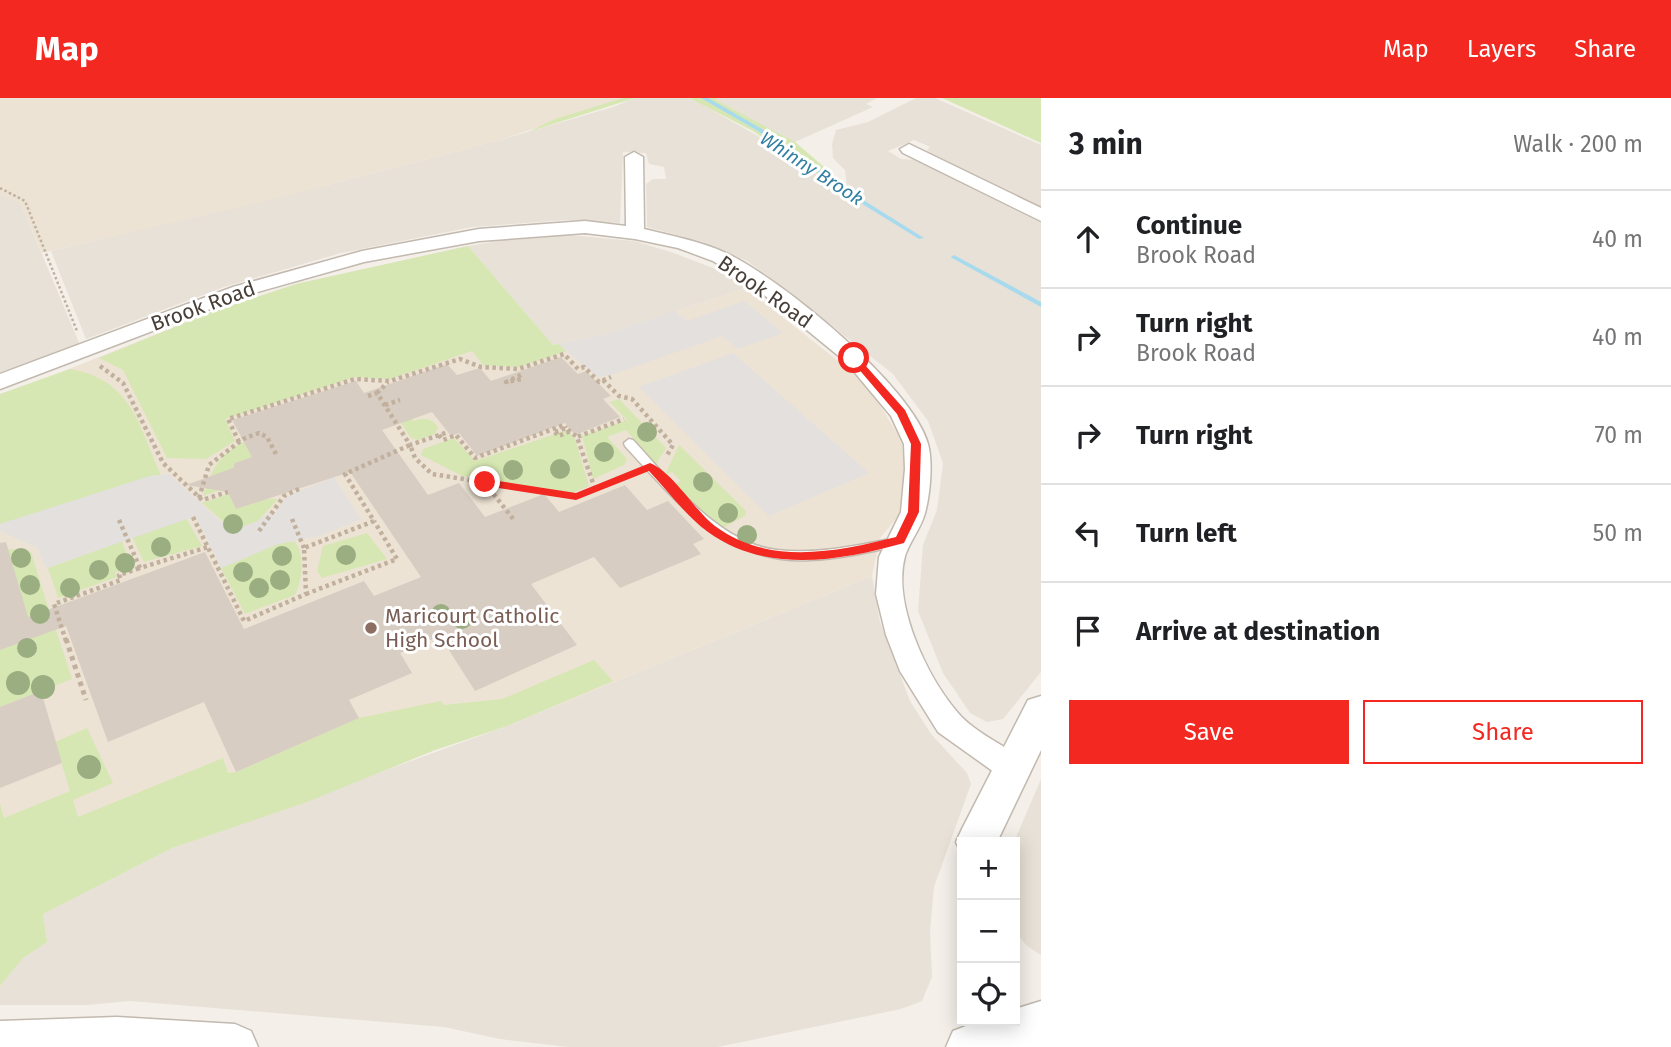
<!DOCTYPE html>
<meta charset="utf-8">
<style>
:root{--surface:#fff;--page:#f6f6f6;--text:#202124;--muted:#757577;--line:#e0e0e0;--accent:#f32821}
body{margin:0;font-family:"Fira Sans",sans-serif;background:var(--page);color:var(--text)}
.controls{position:absolute;right:21px;bottom:21px;display:grid;overflow:hidden;border-radius:0px;box-shadow:0 4px 18px #0003}
.controls button{width:63px;height:63px;display:grid;place-items:center;padding:0;border:0;border-bottom:2px solid var(--line);background:var(--surface);color:var(--text);font:35px sans-serif}
.stop{position:absolute;width:21px;height:21px;margin:-16px;border:5px solid #f32821;border-radius:50%;background:#fff}
.stop.end{background:#f32821;border-color:#fff;box-shadow:0 2px 7px #0008}
.list{margin:0;padding:0;list-style:none}
h2{display:flex;justify-content:space-between;align-items:center;height:91px;margin:0;padding:0 28px;font-size:30px}
h2 small{font-size:23px;font-weight:400;color:var(--muted)}
.list li{display:grid;grid-template-columns:46px 1fr auto;gap:21px;align-items:center;box-sizing:border-box;height:98px;padding:0 28px;border-top:2px solid var(--line)}
.list b{display:block;font-size:26px;white-space:nowrap}
.list p{margin:0;font-size:23px;white-space:nowrap;color:var(--muted)}
.list em{font-size:23px;font-style:normal;color:var(--muted)}
.actions{display:flex;gap:14px;padding:21px 28px}
.actions a{flex:1;padding:16px 0;border:2px solid var(--accent);border-radius:0px;text-align:center;font-size:24px;color:var(--accent)}
.actions .main{background:var(--accent);color:#fff}
.icon{flex:none;width:38px;height:38px;fill:none;stroke:currentColor;stroke-width:2;stroke-linecap:round;stroke-linejoin:round}
.map{position:relative;flex:none;width:1041px;height:949px;overflow:hidden}
header{display:flex;align-items:center;gap:42px;box-sizing:border-box;height:98px;padding:0 35px;background:var(--accent);color:#fff}
header strong{font-size:33px}
nav{display:flex;gap:38px;margin-inline-start:auto;font-size:24px}
main{display:flex}
aside{flex:1;background:var(--surface)}
.map>svg:first-child{display:block}
.residential{fill:#e8e1d7}
.education{fill:#ede3d4}
.green{fill:#d6e7b3}
.parking{fill:#e3e0de}
.lines{fill:none;stroke-linecap:round;stroke-linejoin:round}
.stream{fill:#a8daee;fill-rule:evenodd}
.building{fill:#d8cdc2}
.service-casing{stroke:#c2b9af;stroke-width:3}
.minor-casing{stroke:#c2b9af;stroke-width:3}
.tertiary-casing{stroke:#c2b9af;stroke-width:3}
.path-far2{stroke:#c1b09d;stroke-width:2.5;stroke-dasharray:2.5 2.5;stroke-linecap:butt}
.path-far1{stroke:#c1b09d;stroke-width:4.5;stroke-dasharray:3.5 3.5;stroke-linecap:butt}
.path{stroke:#c1b09d;stroke-width:5;stroke-dasharray:4.5 4.5;stroke-linecap:butt}
.service{fill:#fff;fill-rule:evenodd}
.minor{fill:#fff;fill-rule:evenodd}
.tertiary{fill:#fff;fill-rule:evenodd}
.tree{fill:#9bae81}
.route{fill:#f32821}
.education-dot{fill:#8d6e63;stroke:#fff;stroke-width:2.5}
.labels{text-anchor:middle;stroke-width:6;stroke-linejoin:round;paint-order:stroke}
.far-water-label{font-size:19px;font-style:italic;fill:#307ea1;stroke:#fff}
.street-label{font-size:21px;fill:#483f38;stroke:#fff}
.education-label{font-size:21px;fill:#785e54;stroke:#fff;text-anchor:start}
</style>
<header>
<strong>Map</strong>
<nav><a>Map</a><a>Layers</a><a>Share</a></nav>
</header>
<main>
<div class="map">
<svg width="1041" height="949" viewBox="0 0 1041 949">
<rect width="100%" height="100%" fill="#f4efe9"/>
<g class="residential">
<path d="M635 0H688L703 7 777 49 839 92 847 89 845 72 833 60 832 46 836 32 868 24 916 0H935L1041 47V110L931 56 927 52 930 49 914 42 888 53 901 61 916 62 1041 125V574L1003 621 987 624 970 615 943 575 918 513 923 447 937 412 943 365 928 323 893 276 767 177 747 163 703 144 647 129 646 86 653 81H666L664 69 649 66 646 55 623 54 620 125 567 122 472 129 341 155 224 189 86 241 51 153 324 88 504 41 613 9Z"/>
<path d="M717 0H877L866 6 873 9 795 44 715 2Z"/>
<path d="M0 97 20 104 80 247 0 274Z"/>
<path d="M569 137 634 143 671 154 726 175 746 190 606 236 553 247 468 148 530 138Z"/>
<path d="M872 478 880 524 910 603 931 636 967 675 971 686 934 789 930 833 932 879 922 903 901 911 718 949H568L500 941 444 929 130 903 87 907H0V888L8 876 23 860 47 843 43 816 172 750 507 628Z"/>
<path d="M1041 681V857L1027 848 1015 834 1014 744Z"/>
</g>
<g class="education">
<path d="M0 0H623L504 41 274 101 42 155 20 105 0 97Z"/>
<path d="M468 148 553 247 606 236 746 190 847 270 873 296 905 348 908 379 905 410 880 440 872 478 507 628 435 652 307 704 172 750 43 816 47 844 23 860 0 888V296L34 285 209 215 296 186Z"/>
</g>
<g class="green">
<path d="M623 0H635L528 34 555 21Z"/>
<path d="M689 0H717L716 2 795 44 838 81 836 89 753 33Z"/>
<path d="M942 0H1041V45Z"/>
<path d="M468 148 553 247 559 246 566 253 519 269 483 267 472 253 390 281 355 279 225 321 235 343 206 361 167 360 123 272 99 260 209 215 296 186Z"/>
<path d="M70 271C132 282 138 326 161 377L0 426V296Z"/>
<path d="M619 301 666 350 656 366 626 332 607 339 627 361 624 367 593 381 582 338 627 322 610 304Z"/>
<path d="M400 305 414 323C425 319 431 320 438 329L435 336 418 342 411 340 390 309Z"/>
<path d="M567 332 575 341 589 388 570 396 462 378 421 357 423 351 454 340 475 363Z"/>
<path d="M258 338 271 353 235 365 220 392 203 398C213 365 224 350 258 338Z"/>
<path d="M679 347 746 413V417L721 431 674 386 681 383 672 374 665 377Z"/>
<path d="M229 396 237 411 264 401H278L258 423 233 432 202 405Z"/>
<path d="M186 420 202 448 144 464 132 439Z"/>
<path d="M367 435 387 461 322 480 317 473 323 448Z"/>
<path d="M122 443 131 469 115 474 117 479 58 500 48 470Z"/>
<path d="M294 443C306 455 302 483 295 497L245 516 221 470 278 446Z"/>
<path d="M12 451 31 454 51 519 26 528 0 452Z"/>
<path d="M55 529 72 581 0 609V552Z"/>
<path d="M594 562 613 583 507 628 435 652 307 704 172 750 43 816 47 844 23 860 0 888V706L4 720 70 693 55 644 87 630 113 685 73 702 78 719 223 660 228 675 236 674 359 620 441 603 444 607 502 601Z"/>
</g>
<g class="parking">
<path d="M744 203 783 235 738 251 722 238 611 277 597 279 559 246 606 236 675 213 687 223Z"/>
<path d="M733 255 869 375 769 418 639 289Z"/>
<path d="M169 376 231 433 258 423 267 416 274 417 286 399 334 379 361 421 319 438 278 446 221 470 196 418 46 470 38 450 0 433V426L150 378Z"/>
</g>
<g class="lines">
<g class="stream">
<path d="M701 0H708L762 31 868 105 924 140 919 141 864 107 758 33Z"/>
<path d="M954 157 1041 204V209L952 160 951 159Z"/>
</g>
</g>
<g class="building">
<path d="M561 259 578 276 586 273 611 298 603 301 620 319 575 337 565 325 477 358 459 335 451 338 432 314 382 332 428 397 459 385 485 419 544 396 559 414 625 387 647 412 668 403 704 441 693 446 701 456 620 490 594 459 531 486 577 547 475 593 440 538 400 555 412 575 349 602 359 620 236 674 204 604 108 644 66 528 0 552V445L6 444 28 519 205 454 244 531 364 483 374 498 421 479 350 374 236 411 228 394 186 387 233 370 235 365 252 359 232 322 356 283 364 295 447 266 457 277 480 270 491 283Z"/>
<path d="M41 593 62 665 0 690V609Z"/>
</g>
<g class="lines">
<defs>
<path id="service" d="M629 341 633 342C670 382 719 446 777 452 818 457 859 447 900 439L906 443 900 447C870 454 840 461 810 462 725 467 677 404 625 348L624 345Z"/>
<g id="minor">
<path d="M909 46 1041 110V123L903 55 900 51Z"/>
<path d="M634 54 643 59 644 131C672 138 700 143 726 155 780 180 912 288 928 346 933 364 930 397 925 415 921 430 910 443 905 458 892 506 927 579 958 615 973 633 1003 647 1023 661L1027 670 1023 679 1012 683 1001 679 938 634 900 573 886 537 876 496 879 459 901 414 905 371 904 346 891 318 846 264 753 188 713 163 678 150 635 141 585 135 479 143 364 164 247 197 0 291V276L233 189 362 153 479 131 585 123 626 128 625 59Z"/>
</g>
<g id="tertiary">
<path d="M1041 598V652L997 744H962V757L956 744 962 731 1028 602Z"/>
<path d="M1041 903V949H946L953 933 979 923H1015V911Z"/>
<path d="M117 919 235 926 251 933 258 949H0V923Z"/>
</g>
</defs>
<use href="#service" class="service-casing"/>
<use href="#minor" class="minor-casing"/>
<use href="#tertiary" class="tertiary-casing"/>
<path class="path-far2" d="M0 90 25 103 77 233"/>
<g class="path-far1">
<path d="M100 268 123 285 163 365 202 402 228 394"/>
<path d="M521 277 506 284 522 281"/>
<path d="M603 282 619 298 632 301 673 347 666 359"/>
<path d="M377 295 388 284"/>
<path d="M368 298 377 295 410 347 448 334"/>
<path d="M385 307 400 302"/>
<path d="M555 334 566 330 577 339"/>
<path d="M555 334 558 338 571 333"/>
<path d="M439 337 443 342 456 337 475 360 564 327 566 330"/>
<path d="M239 344 228 321 355 281 390 283 460 261 481 269 518 271 564 256 578 271 584 269 599 284 611 279"/>
<path d="M485 385 514 422"/>
<path d="M595 391 577 339 624 321"/>
<path d="M199 400 209 367 243 341 259 335 267 339 276 356"/>
<path d="M193 419 244 523 306 496 304 450 374 423 345 376 410 347 415 360 432 376 576 399 633 375"/>
<path d="M292 421 304 450"/>
<path d="M119 422 140 470 208 449"/>
<path d="M259 433 284 398 299 391"/>
<path d="M306 496 397 461 374 423"/>
<path d="M66 543 54 506 121 482 119 477 140 470"/>
</g>
<path class="path" d="M66 541 86 602"/>
<use href="#service" class="service"/>
<use href="#minor" class="minor"/>
<use href="#tertiary" class="tertiary"/>
</g>
<g class="tree">
<circle cx="647" cy="334" r="10"/>
<circle cx="604" cy="354" r="10"/>
<circle cx="560" cy="371" r="10"/>
<circle cx="513" cy="372" r="10"/>
<circle cx="703" cy="384" r="10"/>
<circle cx="728" cy="415" r="10"/>
<circle cx="233" cy="426" r="10"/>
<circle cx="747" cy="437" r="10"/>
<circle cx="161" cy="449" r="10"/>
<circle cx="346" cy="457" r="10"/>
<circle cx="282" cy="458" r="10"/>
<circle cx="21" cy="460" r="10"/>
<circle cx="125" cy="465" r="10"/>
<circle cx="99" cy="472" r="10"/>
<circle cx="243" cy="474" r="10"/>
<circle cx="280" cy="482" r="10"/>
<circle cx="30" cy="487" r="10"/>
<circle cx="70" cy="490" r="10"/>
<circle cx="259" cy="490" r="10"/>
<circle cx="40" cy="516" r="10"/>
<circle cx="441" cy="516" r="10"/>
<circle cx="462" cy="521" r="10"/>
<circle cx="27" cy="550" r="10"/>
<circle cx="18" cy="585" r="12"/>
<circle cx="43" cy="589" r="12"/>
<circle cx="89" cy="669" r="12"/>
</g>
<path class="route" d="M851 258H857L905 312 921 346 919 414 904 445C840 463 766 476 708 434 686 418 668 393 649 373L576 402 485 388 479 384 485 381 576 395 650 365C674 375 694 412 715 428 768 468 837 454 896 439L908 414 911 346 897 316 851 262Z"/>
<circle class="education-dot" cx="371" cy="530" r="7"/>
<g class="labels">
<g class="far-water-label">
<text transform="translate(812 70) rotate(33)" y="7">Whinny Brook</text>
</g>
<g class="street-label">
<text transform="translate(765 194) rotate(35)" y="7">Brook Road</text>
<text transform="translate(203 208) rotate(-20)" y="7">Brook Road</text>
</g>
<g class="education-label">
<text x="385" y="525">Maricourt Catholic<tspan x="385" dy="24">High School</tspan></text>
</g>
</g>
</svg>
<div class="controls">
<button>+</button>
<button>−</button>
<button><svg class="icon" aria-label="locate" viewBox="0 0 24 24"><circle cx="12" cy="12" r="6"/><path d="M12 2v4M12 18v4M2 12h4M18 12h4"/></svg></button>
</div>
<div class="stop" style="left:854px;top:260px"></div>
<div class="stop end" style="left:485px;top:384px"></div>
</div>
<aside>
<h2>3 min<small>Walk · 200 m</small></h2>
<ul class="list">
<li><svg class="icon" aria-label="ahead" viewBox="0 0 24 24"><path d="M12 20V5M6 11l6-6 6 6"/></svg><div><b>Continue</b><p>Brook Road</p></div><em>40 m</em></li>
<li><svg class="icon" aria-label="right" viewBox="0 0 24 24"><path d="M7 20v-9h11M14 6l5 5-5 5"/></svg><div><b>Turn right</b><p>Brook Road</p></div><em>40 m</em></li>
<li><svg class="icon" aria-label="right" viewBox="0 0 24 24"><path d="M7 20v-9h11M14 6l5 5-5 5"/></svg><div><b>Turn right</b></div><em>70 m</em></li>
<li><svg class="icon" aria-label="left" viewBox="0 0 24 24"><path d="M17 20v-9H6M10 6l-5 5 5 5"/></svg><div><b>Turn left</b></div><em>50 m</em></li>
<li><svg class="icon" aria-label="arrive" viewBox="0 0 24 24"><path d="M6 21V4h12l-3 4 3 4H6"/></svg><div><b>Arrive at destination</b></div></li>
</ul>
<div class="actions"><a class="main">Save</a><a>Share</a></div>
</aside>
</main>
